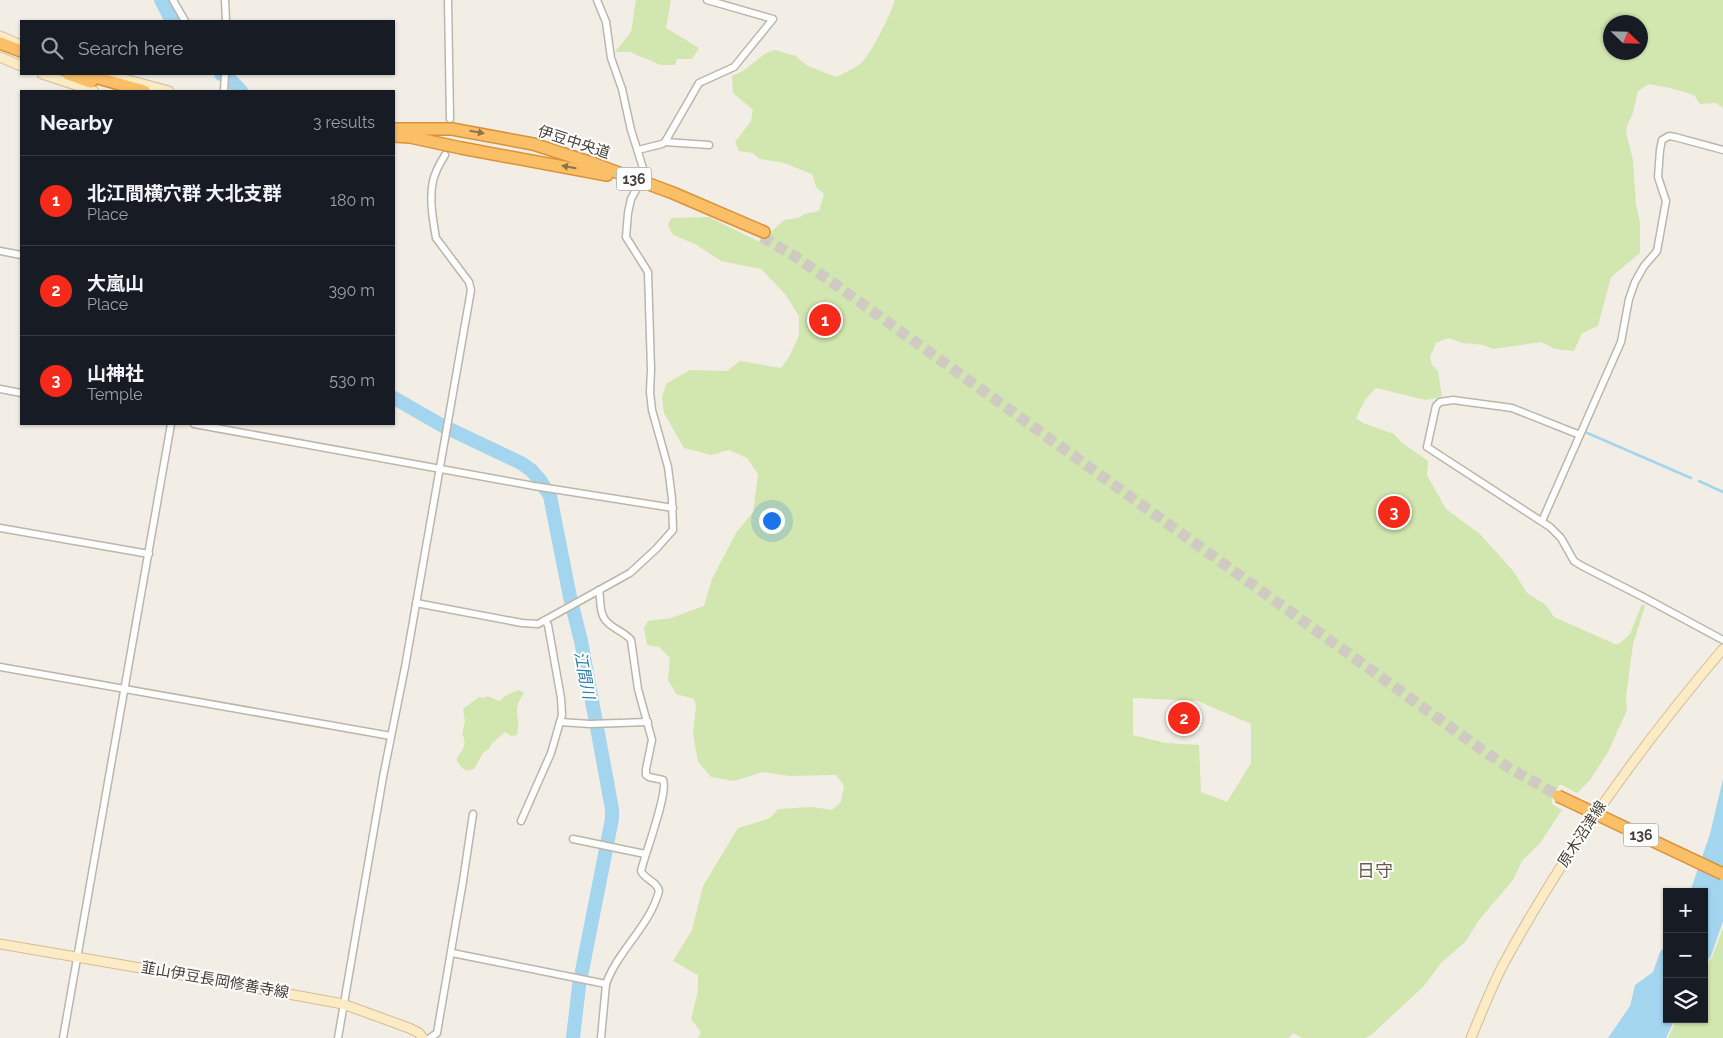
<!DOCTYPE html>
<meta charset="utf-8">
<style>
:root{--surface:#171b24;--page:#20242c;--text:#f1f3f6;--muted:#9ea1a6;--line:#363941;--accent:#f52a1a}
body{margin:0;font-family:Raleway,"Noto Sans JP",sans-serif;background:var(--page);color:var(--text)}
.controls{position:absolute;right:15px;bottom:15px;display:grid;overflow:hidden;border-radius:0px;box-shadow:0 1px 4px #0004}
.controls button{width:45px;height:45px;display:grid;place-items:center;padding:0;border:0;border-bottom:1px solid var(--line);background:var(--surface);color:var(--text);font:25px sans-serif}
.compass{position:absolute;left:1603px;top:15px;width:45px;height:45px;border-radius:50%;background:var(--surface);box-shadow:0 1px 4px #0004;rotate:113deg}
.you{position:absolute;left:771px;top:520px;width:18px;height:18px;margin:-12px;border:4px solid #fff;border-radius:50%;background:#1a73e8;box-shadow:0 0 0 8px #1a73e833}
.badge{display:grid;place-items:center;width:32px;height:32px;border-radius:50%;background:var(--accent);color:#fff;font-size:16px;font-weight:700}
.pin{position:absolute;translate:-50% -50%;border:2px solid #fff;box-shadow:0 1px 5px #0006}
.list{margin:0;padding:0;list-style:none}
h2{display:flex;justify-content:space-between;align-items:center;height:65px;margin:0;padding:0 20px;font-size:21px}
h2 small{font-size:16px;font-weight:400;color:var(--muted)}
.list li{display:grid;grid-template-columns:32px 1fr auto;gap:15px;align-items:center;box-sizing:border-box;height:90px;padding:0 20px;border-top:1px solid var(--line)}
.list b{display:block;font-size:19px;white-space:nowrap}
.list p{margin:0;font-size:16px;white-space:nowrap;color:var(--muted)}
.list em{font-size:16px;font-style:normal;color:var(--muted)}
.icon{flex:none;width:28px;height:28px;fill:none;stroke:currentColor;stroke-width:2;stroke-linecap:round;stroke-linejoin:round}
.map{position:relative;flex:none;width:1723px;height:1038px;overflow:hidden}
.search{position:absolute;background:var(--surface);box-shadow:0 1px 4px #0004;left:20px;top:20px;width:375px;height:55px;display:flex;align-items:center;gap:12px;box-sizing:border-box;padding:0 18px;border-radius:0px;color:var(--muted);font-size:19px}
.panel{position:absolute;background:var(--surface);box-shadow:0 1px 4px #0004;left:20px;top:90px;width:375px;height:335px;border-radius:0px}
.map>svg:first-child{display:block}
.green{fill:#d2e6af;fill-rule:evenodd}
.water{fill:#a3d5ee}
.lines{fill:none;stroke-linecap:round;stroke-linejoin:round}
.stream{stroke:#a3d5ee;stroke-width:2.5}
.river{stroke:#a3d5ee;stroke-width:14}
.highway-tunnel{stroke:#cfcbc3;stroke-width:11;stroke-dasharray:11 5.5;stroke-linecap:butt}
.street-casing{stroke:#beb5a9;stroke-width:9}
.secondary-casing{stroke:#d2bd96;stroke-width:11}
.highway-casing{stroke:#da9238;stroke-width:14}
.street{stroke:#fff;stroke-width:6}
.secondary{stroke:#fdebc5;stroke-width:9}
.highway{stroke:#fbbf68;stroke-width:11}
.highway-bridge-casing{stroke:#da9238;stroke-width:14;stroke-linecap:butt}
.highway-bridge{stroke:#fbbf68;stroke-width:11}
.oneway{fill:#8e7249}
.labels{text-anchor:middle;stroke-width:4;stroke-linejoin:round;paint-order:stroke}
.shield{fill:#fff;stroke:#7d7872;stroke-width:1}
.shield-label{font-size:14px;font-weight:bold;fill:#453e35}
.street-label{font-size:15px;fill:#453e35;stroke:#fff}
.water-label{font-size:16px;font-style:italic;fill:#2f7da6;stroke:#fff}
.quarter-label{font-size:18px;fill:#685b4d;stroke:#fff}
</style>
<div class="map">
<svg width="1723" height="1038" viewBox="0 0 1723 1038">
<rect width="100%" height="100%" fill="#f2eee6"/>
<g class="green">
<path d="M636 0H671L666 28 699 48 692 59H677L675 65H661L630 52H615L631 32Z"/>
<path d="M895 0H1723V108L1716 103 1700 104 1694 95 1670 88 1649 84 1638 91 1633 113 1627 126 1626 132 1633 160 1636 204 1640 223V253L1611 277 1598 326 1582 333 1574 351 1555 349 1542 342 1493 349 1483 345 1463 343 1448 338 1436 343 1430 357 1432 365 1438 371 1442 397 1426 400 1376 388 1365 400 1356 418 1363 423 1394 434 1402 443 1428 461 1427 475 1446 509 1480 534 1514 572 1527 593 1546 605 1554 617 1615 644H1619L1630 634 1642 604 1645 606 1633 644 1626 696 1627 710 1608 752 1590 780 1577 793 1562 785H1559L1552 800V804L1562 810 1540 843 1522 861 1513 880 1479 920 1466 941 1441 963 1424 986 1370 1036 1364 1038H1302L1293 1033 1289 1038H698L701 1032 691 1019 698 991V975L673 961 692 930 703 886 738 828 770 818 778 809 812 807 832 810 841 802 844 786 836 775 790 776 763 772 734 781 711 777 698 762 693 733 696 705 694 699 676 694 668 680 670 658 659 647 647 645 644 628 648 621 671 618 704 606 712 579 736 533 753 512 758 474 747 458 729 450 711 455 684 448 664 413 662 398 666 384 690 370 727 371 740 361 781 368 789 357 799 336V316L785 294 761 269 721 261 695 244 673 235 668 225 671 218 709 217 764 244 768 242 772 231 784 220 798 218 804 214 819 211 824 194 816 187 812 174 784 163 760 159 753 153 739 151 735 142 751 121 753 110 733 93 732 76 743 71 766 53 775 50 796 56 806 65 836 77C844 73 854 69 861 63 872 53 890 15 895 0ZM1610 22H1640V52H1610ZM1133 698 1198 701 1251 724V763L1227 802 1201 792 1199 745 1166 743 1133 735Z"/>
<path d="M519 690 524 693C510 714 522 714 517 735L511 736 505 732C499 739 492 740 489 749L483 753 474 769C467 771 465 772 461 766 459 764 457 762 457 760 457 753 470 748 462 734L465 721 463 709 479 697 484 698 487 696 499 701 507 695Z"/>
<path d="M1723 928V1038H1668L1677 1019H1704V969L1712 957Z"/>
</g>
<g class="water">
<path d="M1723 779V921L1711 956 1704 965V892H1690L1710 834Z"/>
<path d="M1667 944V1019H1675L1666 1038H1608L1630 1006 1635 985 1653 972 1660 952Z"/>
</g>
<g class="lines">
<g class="stream">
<path d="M1585 432 1691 478"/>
<path d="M1699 481 1723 492"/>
</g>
<g class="river">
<path d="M161 0 172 21"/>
<path d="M221 74 226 75 241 91"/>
<path d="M394 398 443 426 521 463 531 470 540 480 550 496 570 597 581 641 612 809V819L579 986 573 1038"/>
</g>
<path class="highway-tunnel" d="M762 237 796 257 832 282 1485 752 1511 769 1554 793"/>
<defs>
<g id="street">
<path d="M173 0 185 21"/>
<path d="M225 0 226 21"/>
<path d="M448 0 450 119"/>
<path d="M597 0 606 22 611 58 622 89 631 130 643 168 641 175"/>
<path d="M224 91 225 74"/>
<path d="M665 142 709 145"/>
<path d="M638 150 662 144 665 142 699 83 734 67 773 19 707 0"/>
<path d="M0 251 21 255"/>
<path d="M0 389 21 393"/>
<path d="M194 424 534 486 673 508"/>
<path d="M1580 435 1512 408 1453 400 1440 402 1436 406 1427 447 1550 527 1561 538 1574 561 1582 566 1645 598 1723 640"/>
<path d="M1542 521 1621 342 1629 299 1635 282 1644 266 1657 251 1666 201 1658 177 1660 150 1662 140 1669 136 1675 137 1723 150"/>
<path d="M0 528 149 554"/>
<path d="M599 590C601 599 599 610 604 618 609 628 624 631 631 640L638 689 652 740 646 769V775L649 777 663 780C669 791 645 854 641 871 645 880 657 881 659 891 650 926 618 950 606 984L601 1038"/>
<path d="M416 603 522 623 538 624 630 573 656 549 673 530 672 499 668 467 652 410 650 392 651 369 648 272 626 237 628 213 631 199 637 188"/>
<path d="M0 667 391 736"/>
<path d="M560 722 590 724 648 722"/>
<path d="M521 821 551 753 562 715 561 698 548 625 545 620"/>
<path d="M573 839 645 854"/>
<path d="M452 953 606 984"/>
<path d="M63 1038 171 424"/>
<path d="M338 1038 383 777 405 667 471 290 469 282 436 238C433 221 429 198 433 181 435 172 440 163 445 155"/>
<path d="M430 1038 437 1033 463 881 473 814"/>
</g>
<g id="secondary">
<path d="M0 36 21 45"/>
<path d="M0 57 21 66"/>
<path d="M42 74 94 91"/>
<path d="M106 74 169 91"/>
<path d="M0 944 234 984 343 1004 409 1028 419 1033 423 1038"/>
<path d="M1471 1038C1481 1014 1491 988 1503 965 1564 852 1640 747 1723 649"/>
</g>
<g id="highway">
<path d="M0 43 21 51"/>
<path d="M68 74 91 82"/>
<path d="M84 74 144 91"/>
<path d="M394 129H452L533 144 592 163 673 193 764 232"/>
<path d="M394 136 410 137 461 148 607 175"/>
</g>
</defs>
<use href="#street" class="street-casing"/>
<use href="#secondary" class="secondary-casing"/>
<use href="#highway" class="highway-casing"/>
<use href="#street" class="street"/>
<use href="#secondary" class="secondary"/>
<use href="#highway" class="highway"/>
<defs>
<path id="highway-bridge" d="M1558 796 1723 874"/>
</defs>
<use href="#highway-bridge" class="highway-bridge-casing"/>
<use href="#highway-bridge" class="highway-bridge"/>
</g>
<defs><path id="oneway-solid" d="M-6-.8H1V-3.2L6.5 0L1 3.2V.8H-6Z" transform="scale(1.25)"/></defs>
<g class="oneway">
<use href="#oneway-solid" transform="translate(477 132) rotate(10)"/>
<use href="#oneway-solid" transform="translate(569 167) rotate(-170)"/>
</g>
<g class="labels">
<g class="shield">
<rect x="616.5" y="167.5" width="35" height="23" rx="4"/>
<rect x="1623.5" y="823.5" width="35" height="23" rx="4"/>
</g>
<g class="shield-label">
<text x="634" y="184">136</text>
<text x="1641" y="840">136</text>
</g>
<g class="street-label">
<text transform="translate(574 142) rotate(18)" y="5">伊豆中央道</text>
<text transform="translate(1582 834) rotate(-57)" y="5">原木沼津線</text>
<text transform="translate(215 980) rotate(10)" y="5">韮山伊豆長岡修善寺線</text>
</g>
<g class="water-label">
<text transform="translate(585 675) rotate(79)" y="6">江間川</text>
</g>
<g class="quarter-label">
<text x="1375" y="877">日守</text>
</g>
</g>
</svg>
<div class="controls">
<button>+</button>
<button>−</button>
<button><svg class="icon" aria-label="layers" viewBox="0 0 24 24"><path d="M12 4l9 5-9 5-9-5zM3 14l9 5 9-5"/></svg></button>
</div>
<svg class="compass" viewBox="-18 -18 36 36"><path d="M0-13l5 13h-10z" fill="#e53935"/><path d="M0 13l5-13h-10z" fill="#9ea1a6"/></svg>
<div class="you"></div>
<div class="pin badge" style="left:825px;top:320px">1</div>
<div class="pin badge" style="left:1184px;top:718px">2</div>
<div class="pin badge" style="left:1394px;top:512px">3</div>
<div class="search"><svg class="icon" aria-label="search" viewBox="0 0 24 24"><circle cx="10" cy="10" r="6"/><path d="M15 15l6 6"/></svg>Search here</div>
<section class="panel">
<h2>Nearby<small>3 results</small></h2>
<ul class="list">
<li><span class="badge">1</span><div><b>北江間横穴群 大北支群</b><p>Place</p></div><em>180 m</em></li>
<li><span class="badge">2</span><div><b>大嵐山</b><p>Place</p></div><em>390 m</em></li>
<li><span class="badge">3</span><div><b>山神社</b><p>Temple</p></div><em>530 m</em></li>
</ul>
</section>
</div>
